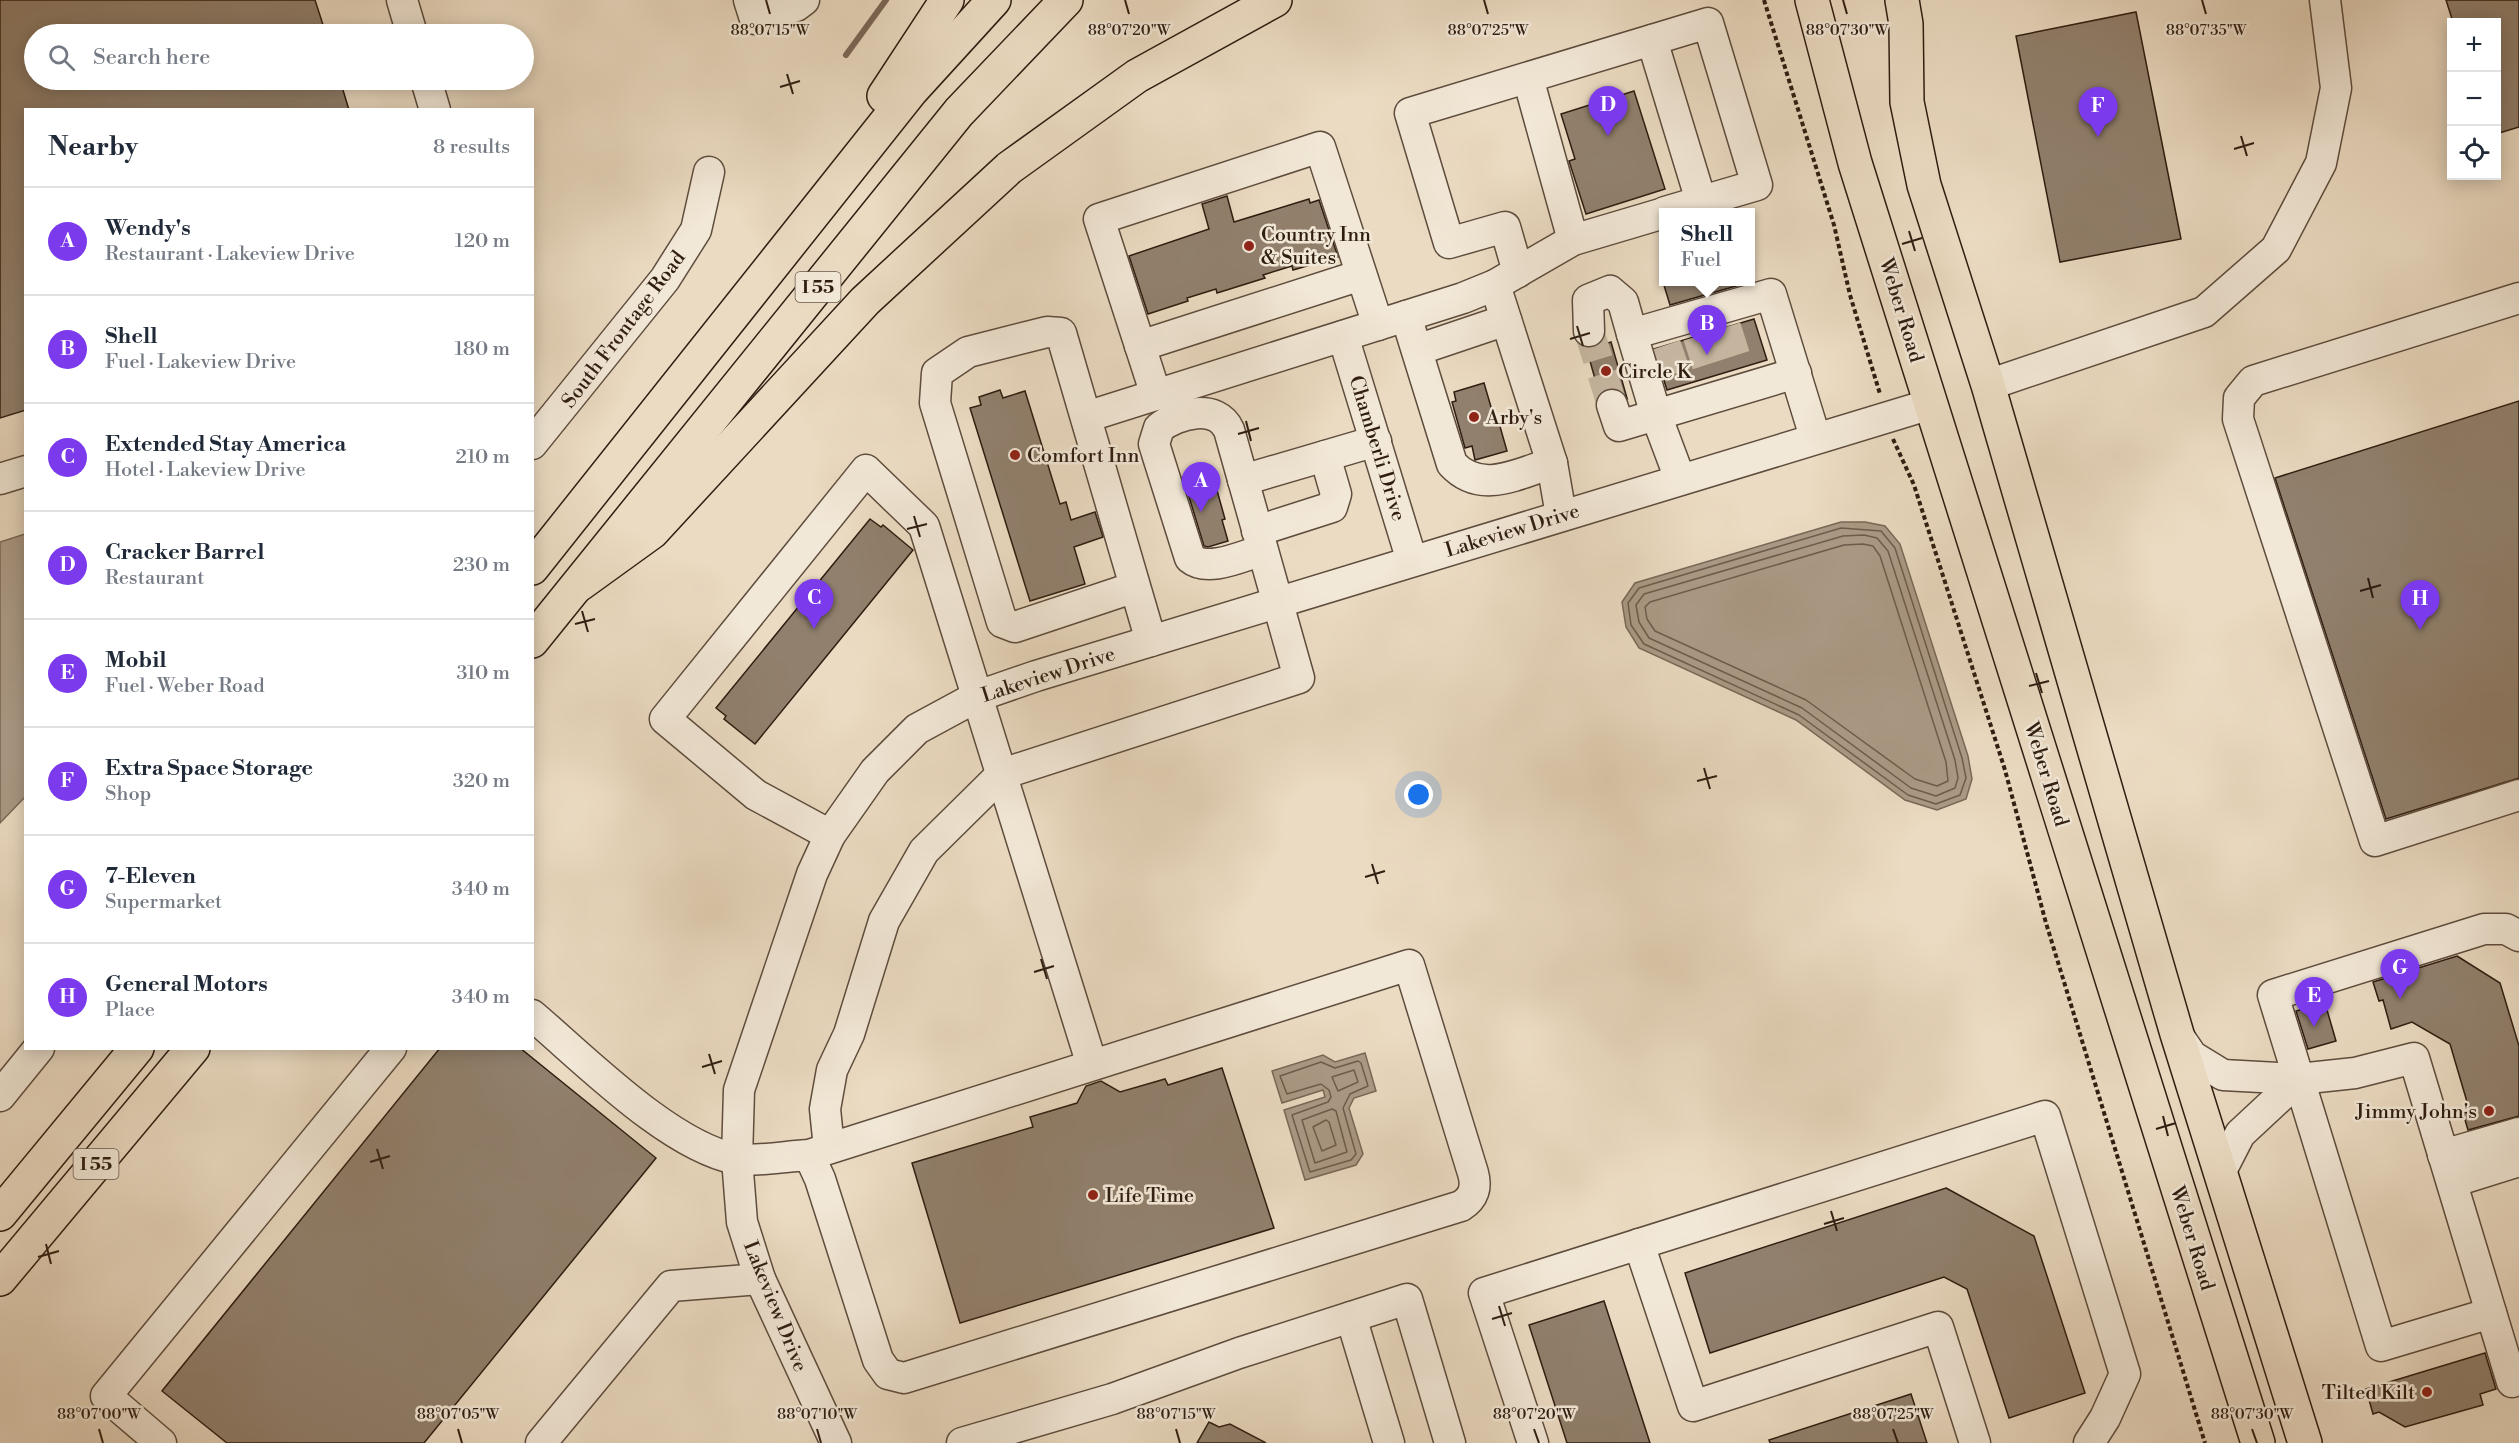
<!DOCTYPE html>
<meta charset="utf-8">
<style>
:root{--surface:#fff;--page:#f6f6f7;--text:#1f2937;--muted:#747a83;--line:#e0e1e3;--accent:#7c3aed}
body{margin:0;font-family:"Libre Bodoni",serif;background:var(--page);color:var(--text)}
.controls{position:absolute;right:18px;top:18px;display:grid;overflow:hidden;border-radius:0px;box-shadow:0 3px 15px #0003}
.controls button{width:54px;height:54px;display:grid;place-items:center;padding:0;border:0;border-bottom:2px solid var(--line);background:var(--surface);color:var(--text);font:30px sans-serif}
.you{position:absolute;left:1419px;top:795px;width:21px;height:21px;margin:-15px;border:4px solid #fff;border-radius:50%;background:#1a73e8;box-shadow:0 0 0 9px #1a73e833}
.badge{display:grid;place-items:center;width:39px;height:39px;border-radius:50%;background:var(--accent);color:#fff;font-size:20px;font-weight:700}
.pin{position:absolute;translate:-50% -50px;filter:drop-shadow(0 2px 3px #0008)}
.pin::after{content:'';position:absolute;top:32px;width:21px;height:18px;background:inherit;clip-path:polygon(0 0,100% 0,50% 100%)}
.popup{position:absolute;left:1659px;top:208px;width:96px;height:78px;box-sizing:border-box;display:grid;place-content:center;border-radius:0px;background:var(--surface);filter:drop-shadow(0 2px 4px #0005);font-size:20px;white-space:nowrap;color:var(--muted)}
.popup b{font-size:22px;color:var(--text)}
.popup::after{content:'';position:absolute;left:50%;top:100%;margin-left:-12px;border:12px solid transparent;border-top-color:var(--surface)}
.list{margin:0;padding:0;list-style:none}
h2{display:flex;justify-content:space-between;align-items:center;height:78px;margin:0;padding:0 24px;font-size:26px}
h2 small{font-size:20px;font-weight:400;color:var(--muted)}
.list li{display:grid;grid-template-columns:39px 1fr auto;gap:18px;align-items:center;box-sizing:border-box;height:108px;padding:0 24px;border-top:2px solid var(--line)}
.list b{display:block;font-size:22px;white-space:nowrap}
.list p{margin:0;font-size:20px;white-space:nowrap;color:var(--muted)}
.list em{font-size:20px;font-style:normal;color:var(--muted)}
.icon{flex:none;width:33px;height:33px;fill:none;stroke:currentColor;stroke-width:2;stroke-linecap:round;stroke-linejoin:round}
.map{position:relative;flex:none;width:2519px;height:1443px;overflow:hidden}
.search{position:absolute;background:var(--surface);box-shadow:0 3px 15px #0003;left:24px;top:24px;width:510px;height:66px;display:flex;align-items:center;gap:15px;box-sizing:border-box;padding:0 21px;border-radius:33px;color:var(--muted);font-size:22px}
.panel{position:absolute;background:var(--surface);box-shadow:0 3px 15px #0003;left:24px;top:108px;width:510px;height:942px;border-radius:0px}
.map>svg:first-child{display:block}
.water{fill:#ab9a86;stroke:#796857;stroke-width:1.5}
.lines{fill:none;stroke-linecap:round;stroke-linejoin:round}
.shore{stroke:#6d5c4c;stroke-width:1.5}
.stream{stroke:#796857;stroke-width:6}
.building{fill:#91806d;stroke:#2f1d11;stroke-width:1.5}
.minor-tunnel{stroke:#c5b59f;stroke-width:30;stroke-dasharray:30 15;stroke-linecap:butt}
.minor-casing{stroke:#5e4c3d;stroke-width:33}
.major-casing{stroke:#2f1d11;stroke-width:36}
.highway-casing{stroke:#2f1d11;stroke-width:36}
.path{stroke:#2f1d11;stroke-width:4;stroke-dasharray:4.5 3;stroke-linecap:butt}
.minor{stroke:#f2e8d7;stroke-width:30}
.major{stroke:#ebdbc2;stroke-width:33}
.highway{stroke:#ebdbc2;stroke-width:33}
.ticks{fill:none;stroke:#2f1d11;stroke-width:2}
.poi-dot{fill:#8f2418;stroke:#f2e8d7;stroke-width:2}
.labels{text-anchor:middle;stroke-width:5;stroke-linejoin:round;paint-order:stroke}
.shield{fill:#f2e8d7;stroke:#6a5a4c;stroke-width:1.5}
.shield-label{font-size:18px;font-weight:bold;fill:#2f1d11}
.poi-label{font-size:20px;fill:#2f1d11;stroke:#f2e8d7;text-anchor:start}
.street-label{font-size:20px;fill:#2f1d11;stroke:#f2e8d7}
.ticks-label{font-size:15px;text-anchor:middle;fill:#2f1d11;stroke:#f2e8d7;stroke-width:5;stroke-linejoin:round;paint-order:stroke}
</style>
<div class="map">
<svg width="2519" height="1443" viewBox="0 0 2519 1443">
<rect width="100%" height="100%" fill="#ebdbc2"/>
<filter id="stains"><feTurbulence type="fractalNoise" baseFrequency=".00333" numOctaves="4"/><feColorMatrix values="0 0 0 0 .2 0 0 0 0 .09 0 0 0 0 .02 0 0 0 .5 -.17"/></filter>
<radialGradient id="worn" r=".72"><stop offset=".6" stop-color="#630" stop-opacity="0"/><stop offset="1" stop-color="#630" stop-opacity=".3"/></radialGradient>
<g class="water">
<path d="M1841 522H1865L1885 526 1900 544 1968 756 1972 779 1966 799 1937 810 1905 800 1796 720 1639 648 1626 627 1622 602 1635 583Z"/>
<path d="M25 534V797L0 823V542Z"/>
<path d="M1365 1053 1376 1091 1354 1098 1349 1108 1363 1154 1356 1165 1305 1180 1284 1110 1325 1097 1323 1090 1282 1103 1272 1071 1323 1055 1335 1062Z"/>
</g>
<g class="lines">
<g class="shore">
<path d="M1841 528 1881 531 1895 548 1962 758 1966 778 1960 795 1936 804 1908 795 1799 715 1644 644 1631 625 1628 603 1639 588Z"/>
<path d="M1864 535 1877 538 1888 551 1955 760 1958 778 1955 788 1936 796 1911 788 1802 708 1649 638 1639 622 1636 605 1644 594 1843 536Z"/>
<path d="M1863 544 1873 546 1880 556 1946 762 1948 781 1937 786 1915 779 1806 700 1655 631 1647 619 1645 607 1650 602 1844 545Z"/>
<path d="M1358 1061 1361 1063 1368 1086 1350 1094 1343 1108 1356 1154 1351 1160 1310 1172 1292 1115 1328 1102 1331 1097 1329 1090 1321 1084 1287 1094 1280 1076 1321 1062 1335 1068Z"/>
<path d="M1354 1070 1358 1082 1338 1091 1332 1077Z"/>
<path d="M1332 1109 1336 1111 1347 1152 1315 1163 1302 1120Z"/>
<path d="M1326 1120 1329 1122 1336 1145 1322 1151 1313 1127Z"/>
</g>
<path class="stream" d="M846 55 886 0"/>
</g>
<g class="building">
<path d="M0 0H315L326 34H34V80H340L349 110H26V410L0 418Z"/>
<path d="M2446 0H2519V127L2496 134V22H2453Z"/>
<path d="M2136 12 2181 239 2060 262 2016 36Z"/>
<path d="M1634 91 1665 189 1586 214 1569 161 1575 159 1561 114Z"/>
<path d="M1227 196 1234 222 1309 199 1310 203 1319 200 1338 257 1293 270 1292 266 1263 275 1265 278 1217 293 1216 289 1187 298 1188 301 1148 314 1129 256 1209 229 1202 204Z"/>
<path d="M1663 282H1742L1743 284 1670 305Z"/>
<path d="M1754 319 1767 360 1667 390 1654 349Z"/>
<path d="M1601 342 1602 345 1611 342 1627 398 1615 388 1599 393 1586 347 1598 346Z"/>
<path d="M1484 383 1496 424 1499 423 1507 451 1475 460 1472 446 1465 448 1452 402 1456 401 1454 392Z"/>
<path d="M1000 390 1003 398 1025 391 1060 504 1066 502 1071 520 1095 512 1103 537 1074 547 1085 584 1030 601 970 408 981 405 979 397Z"/>
<path d="M2519 401V778L2386 819 2275 478Z"/>
<path d="M1211 469 1225 519 1222 520 1228 541 1208 547 1204 546 1183 477Z"/>
<path d="M870 519 881 527 883 525 913 550 755 744 724 719 726 716 716 708Z"/>
<path d="M2457 956 2500 983 2519 1046V1116L2468 1130 2463 1113 2470 1112 2450 1044 2412 1022 2391 1029 2383 1000 2379 1001 2373 982Z"/>
<path d="M2325 1003 2336 1041 2308 1049 2296 1011Z"/>
<path d="M440 1048H520L656 1158 424 1443H227L162 1391Z"/>
<path d="M1222 1068 1274 1228 960 1323 912 1163 1033 1127 1030 1117 1077 1103 1086 1086 1101 1081 1120 1092 1165 1079 1168 1085Z"/>
<path d="M1946 1188 2034 1236 2085 1393 2009 1418 1967 1289 1944 1277 1710 1353 1685 1273Z"/>
<path d="M1604 1301 1650 1443H1567L1529 1325Z"/>
<path d="M2485 1353 2496 1389 2480 1394 2483 1405 2405 1427 2379 1412 2373 1414 2366 1389Z"/>
<path d="M1911 1394 1927 1443H1770L1769 1440Z"/>
<path d="M1209 1422 1219 1427 1230 1424 1266 1443H1197Z"/>
</g>
<g class="lines">
<g class="minor-tunnel">
<path d="M1726 327 1739 368"/>
<path d="M1589 331 1612 405"/>
<path d="M1698 336 1711 377"/>
<path d="M1666 345 1680 386"/>
</g>
<defs>
<g id="minor">
<path d="M402 0 412 34"/>
<path d="M749 0 755 19 796 6 804 0"/>
<path d="M1652 40 1701 201"/>
<path d="M1528 78 1573 240"/>
<path d="M426 80 435 110"/>
<path d="M1518 272 1505 227 1449 243 1410 113 1708 23 1757 185 1665 212"/>
<path d="M1495 285 1552 463 1561 515"/>
<path d="M2519 298 2253 381 2239 398 2238 419 2375 841 2519 795"/>
<path d="M1406 316 1452 464C1481 495 1517 474 1552 463"/>
<path d="M1589 331 1588 300 1610 291 1623 302 1632 334"/>
<path d="M1343 336 1412 561"/>
<path d="M1140 346 1361 275"/>
<path d="M1417 350 1506 320"/>
<path d="M1988 385 2204 312 2276 249 2321 163 2336 88 2325 0"/>
<path d="M1156 395 1099 219 1320 147 1378 325"/>
<path d="M1612 405 1619 426 1796 373"/>
<path d="M1086 417 1463 298 1495 285 1573 240 1664 213"/>
<path d="M532 444 665 279 696 230 709 172"/>
<path d="M0 479 26 471"/>
<path d="M1680 479 1656 415 1632 334 1771 294 1815 437"/>
<path d="M1243 480 1376 441"/>
<path d="M1257 531 1332 507 1336 494 1325 456"/>
<path d="M1135 587 1015 627 1002 622 935 403 937 373 968 352 1047 332 1061 333 1151 641"/>
<path d="M830 835 756 795 665 719 866 470 924 526 1092 1065"/>
<path d="M532 1015C584 1059 669 1146 736 1159 755 1162 788 1156 809 1155L1409 965 1473 1173C1477 1187 1474 1198 1461 1206L904 1378 888 1374 878 1360 820 1179 809 1155"/>
<path d="M2177 1034 2192 1056 2223 1075 2299 1079 2355 1073 2414 1058 2512 1382 2519 1380"/>
<path d="M0 1096 39 1048"/>
<path d="M829 1148 825 1109 832 1070 849 1034 884 921 924 851 1002 774 1299 678 1229 430C1217 403 1178 413 1159 428L1154 444 1190 558C1208 573 1242 556 1263 550"/>
<path d="M2443 1155 2519 1133"/>
<path d="M2221 1171 2240 1134 2299 1079"/>
<path d="M2452 1182 2519 1161"/>
<path d="M1639 1244 1693 1406 1938 1327 1975 1443"/>
<path d="M2491 1313 2381 1346 2273 995 2484 929H2506L2519 936"/>
<path d="M1351 1317 1389 1443"/>
<path d="M161 1443 106 1396 391 1048"/>
<path d="M541 1443 671 1286 760 1279"/>
<path d="M836 1443 760 1279 742 1222 737 1159 739 1090 812 874 830 835 875 771 917 729 978 696 1036 676 1931 404"/>
<path d="M962 1443 1112 1399 1239 1353 1407 1299 1450 1443"/>
<path d="M1533 1443 1484 1293 2045 1116 2125 1374 2105 1418 2089 1443"/>
</g>
<g id="major">
<path d="M1812 0 1855 163 2258 1443"/>
<path d="M1902 0 1906 24 1907 102 1924 185 1988 385 2177 1034 2305 1443"/>
</g>
<g id="highway">
<path d="M884 96 947 0"/>
<path d="M532 568 911 91 994 0"/>
<path d="M580 584 652 532 865 301 1009 168 1137 76 1275 0"/>
<path d="M532 641 959 112 1066 0"/>
<path d="M0 1214 137 1048"/>
<path d="M0 1279 193 1048"/>
</g>
</defs>
<use href="#minor" class="minor-casing"/>
<use href="#major" class="major-casing"/>
<use href="#highway" class="highway-casing"/>
<g class="path">
<path d="M1764 0 1834 225 1850 295 1880 394"/>
<path d="M1893 439 1914 485 2005 770 2046 923 2205 1443"/>
</g>
<use href="#minor" class="minor"/>
<use href="#major" class="major"/>
<use href="#highway" class="highway"/>
</g>
<path class="ticks" d="M766 0 770 14M1125 0 1129 14M1484 0 1488 14M1843 0 1847 14M2202 0 2206 14M787 74 793 94M780 87 800 81M2241 136 2247 156M2234 149 2254 143M1909 231 1915 251M1902 244 1922 238M1577 326 1583 346M1570 339 1590 333M1246 421 1251 441M1238 434 1259 428M914 516 920 537M907 529 927 524M2368 578 2373 598M2360 591 2381 585M582 611 588 632M575 624 595 619M2036 673 2042 693M2029 686 2049 681M1704 768 1710 789M1697 781 1717 776M1372 864 1378 884M1365 877 1385 871M1041 959 1047 979M1034 972 1054 966M709 1054 715 1074M702 1067 722 1061M2163 1116 2168 1136M2156 1129 2176 1123M377 1149 383 1169M370 1162 390 1156M1831 1211 1837 1231M1824 1224 1844 1218M46 1244 51 1264M38 1257 59 1251M1499 1306 1505 1326M1492 1319 1512 1313M99 1429 103 1443M458 1429 462 1443M817 1429 821 1443M1176 1429 1180 1443M1534 1429 1539 1443M1893 1429 1898 1443M2252 1429 2257 1443"/>
<g class="poi-dot">
<circle cx="1249" cy="246" r="6"/>
<circle cx="1606" cy="371" r="6"/>
<circle cx="1474" cy="417" r="6"/>
<circle cx="1015" cy="455" r="6"/>
<circle cx="2489" cy="1111" r="6"/>
<circle cx="1093" cy="1195" r="6"/>
<circle cx="2427" cy="1392" r="6"/>
</g>
<g class="labels">
<g class="shield">
<rect x="795.5" y="272" width="45" height="30" rx="4.5"/>
<rect x="73.5" y="1149" width="45" height="30" rx="4.5"/>
</g>
<g class="shield-label">
<text x="818" y="293">I 55</text>
<text x="96" y="1170">I 55</text>
</g>
<g class="poi-label">
<text x="1261" y="241">Country Inn<tspan x="1261" dy="23">&amp; Suites</tspan></text>
<text x="1618" y="378">Circle K</text>
<text x="1486" y="424">Arby's</text>
<text x="1027" y="462">Comfort Inn</text>
<text x="2477" y="1118" text-anchor="end">Jimmy John's</text>
<text x="1105" y="1202">Life Time</text>
<text x="2415" y="1399" text-anchor="end">Tilted Kilt</text>
</g>
<g class="street-label">
<text transform="translate(1902 310) rotate(73)" y="7">Weber Road</text>
<text transform="translate(623 329) rotate(-53)" y="7">South Frontage Road</text>
<text transform="translate(1378 448) rotate(73)" y="7">Chamberli Drive</text>
<text transform="translate(1512 530) rotate(-17)" y="7">Lakeview Drive</text>
<text transform="translate(1048 674) rotate(-18)" y="7">Lakeview Drive</text>
<text transform="translate(2047 774) rotate(73)" y="7">Weber Road</text>
<text transform="translate(2193 1238) rotate(73)" y="7">Weber Road</text>
<text transform="translate(776 1306) rotate(68)" y="7">Lakeview Drive</text>
</g>
</g>
<g class="ticks-label">
<text x="770" y="35">88°07'15"W</text>
<text x="1129" y="35">88°07'20"W</text>
<text x="1488" y="35">88°07'25"W</text>
<text x="1847" y="35">88°07'30"W</text>
<text x="2206" y="35">88°07'35"W</text>
<text x="99" y="1419">88°07'00"W</text>
<text x="458" y="1419">88°07'05"W</text>
<text x="817" y="1419">88°07'10"W</text>
<text x="1176" y="1419">88°07'15"W</text>
<text x="1534" y="1419">88°07'20"W</text>
<text x="1893" y="1419">88°07'25"W</text>
<text x="2252" y="1419">88°07'30"W</text>
</g>
<rect width="100%" height="100%" filter="url(#stains)"/>
<rect width="100%" height="100%" fill="url(#worn)"/>
</svg>
<div class="controls">
<button>+</button>
<button>−</button>
<button><svg class="icon" aria-label="locate" viewBox="0 0 24 24"><circle cx="12" cy="12" r="6"/><path d="M12 2v4M12 18v4M2 12h4M18 12h4"/></svg></button>
</div>
<div class="you"></div>
<div class="pin badge" style="left:1201px;top:512px">A</div>
<div class="pin badge" style="left:1707px;top:355px">B</div>
<div class="popup"><b>Shell</b>Fuel</div>
<div class="pin badge" style="left:814px;top:629px">C</div>
<div class="pin badge" style="left:1608px;top:136px">D</div>
<div class="pin badge" style="left:2314px;top:1027px">E</div>
<div class="pin badge" style="left:2098px;top:137px">F</div>
<div class="pin badge" style="left:2400px;top:999px">G</div>
<div class="pin badge" style="left:2420px;top:630px">H</div>
<div class="search"><svg class="icon" aria-label="search" viewBox="0 0 24 24"><circle cx="10" cy="10" r="6"/><path d="M15 15l6 6"/></svg>Search here</div>
<section class="panel">
<h2>Nearby<small>8 results</small></h2>
<ul class="list">
<li><span class="badge">A</span><div><b>Wendy's</b><p>Restaurant · Lakeview Drive</p></div><em>120 m</em></li>
<li><span class="badge">B</span><div><b>Shell</b><p>Fuel · Lakeview Drive</p></div><em>180 m</em></li>
<li><span class="badge">C</span><div><b>Extended Stay America</b><p>Hotel · Lakeview Drive</p></div><em>210 m</em></li>
<li><span class="badge">D</span><div><b>Cracker Barrel</b><p>Restaurant</p></div><em>230 m</em></li>
<li><span class="badge">E</span><div><b>Mobil</b><p>Fuel · Weber Road</p></div><em>310 m</em></li>
<li><span class="badge">F</span><div><b>Extra Space Storage</b><p>Shop</p></div><em>320 m</em></li>
<li><span class="badge">G</span><div><b>7-Eleven</b><p>Supermarket</p></div><em>340 m</em></li>
<li><span class="badge">H</span><div><b>General Motors</b><p>Place</p></div><em>340 m</em></li>
</ul>
</section>
</div>
